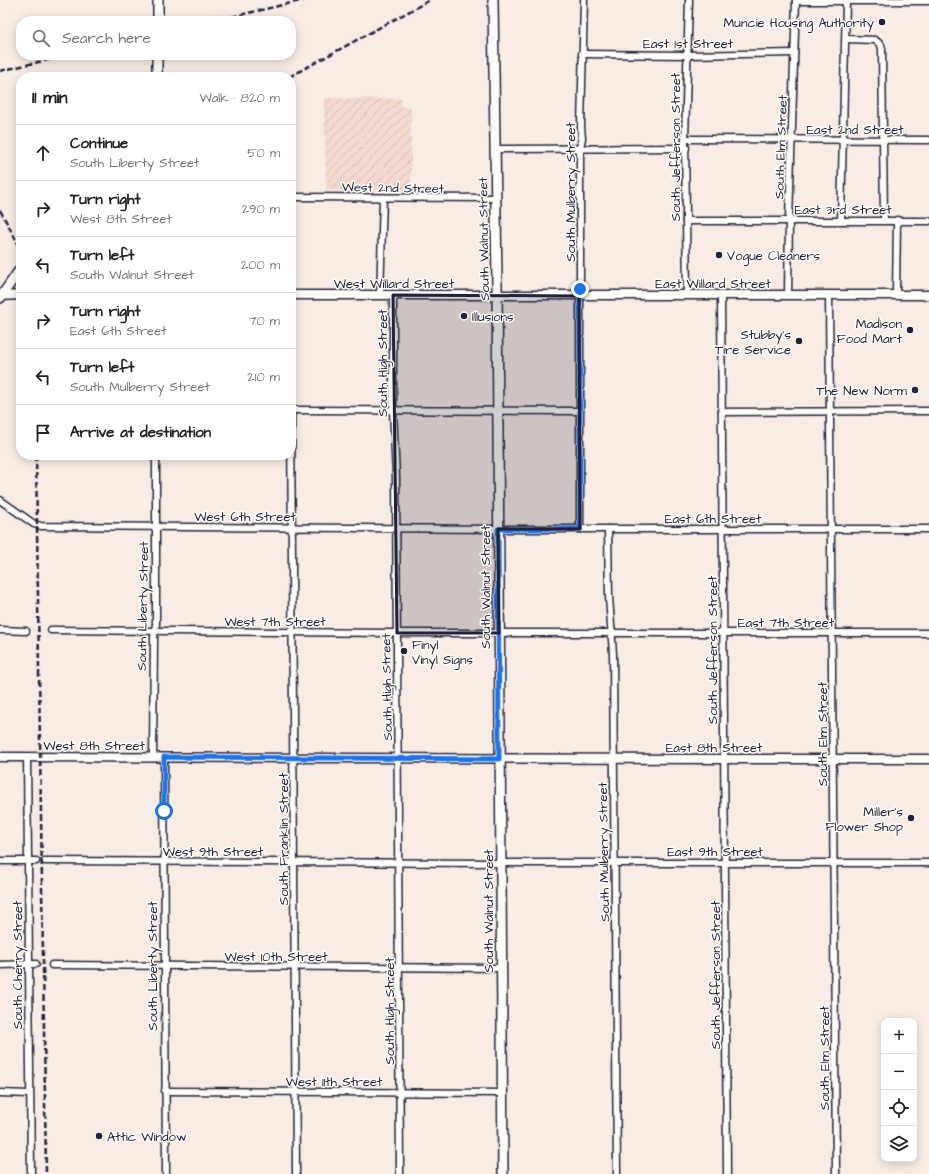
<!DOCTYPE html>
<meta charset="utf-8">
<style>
:root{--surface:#fff;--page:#f2f2f2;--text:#202124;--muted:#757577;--line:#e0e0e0}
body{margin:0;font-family:"Architects Daughter",sans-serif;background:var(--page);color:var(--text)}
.controls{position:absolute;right:12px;bottom:12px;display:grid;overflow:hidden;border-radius:8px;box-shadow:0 2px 10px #0003}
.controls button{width:36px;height:36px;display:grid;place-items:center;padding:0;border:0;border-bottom:1px solid var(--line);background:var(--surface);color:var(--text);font:20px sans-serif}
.stop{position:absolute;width:12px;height:12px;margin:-9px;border:3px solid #1a73e8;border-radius:50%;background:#fff}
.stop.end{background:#1a73e8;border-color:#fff;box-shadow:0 1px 4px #0008}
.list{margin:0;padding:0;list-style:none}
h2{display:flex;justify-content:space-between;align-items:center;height:52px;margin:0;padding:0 16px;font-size:17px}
h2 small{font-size:13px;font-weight:400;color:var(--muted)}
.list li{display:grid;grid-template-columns:26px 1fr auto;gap:12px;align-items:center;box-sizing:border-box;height:56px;padding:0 16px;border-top:1px solid var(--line)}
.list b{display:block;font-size:15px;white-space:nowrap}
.list p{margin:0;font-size:13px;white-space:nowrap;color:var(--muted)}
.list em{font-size:13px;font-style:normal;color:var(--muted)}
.icon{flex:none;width:22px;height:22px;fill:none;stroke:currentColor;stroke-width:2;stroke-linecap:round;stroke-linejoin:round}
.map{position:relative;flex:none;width:929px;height:1174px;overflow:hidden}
.search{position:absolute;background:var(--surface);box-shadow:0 2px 10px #0003;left:16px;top:16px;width:280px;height:44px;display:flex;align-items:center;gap:10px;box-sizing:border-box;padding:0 14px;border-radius:16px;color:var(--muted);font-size:15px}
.panel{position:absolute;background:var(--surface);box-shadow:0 2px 10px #0003;left:16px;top:72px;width:280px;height:388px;border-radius:16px}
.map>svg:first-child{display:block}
.industrial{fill:url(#industrial-furrows)}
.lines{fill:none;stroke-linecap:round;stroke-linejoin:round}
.minor-casing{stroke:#22223b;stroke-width:9}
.tertiary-casing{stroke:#22223b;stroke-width:11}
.secondary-casing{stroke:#22223b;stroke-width:12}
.minor{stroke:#fdfcf7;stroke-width:6}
.tertiary{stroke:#fdfcf7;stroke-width:8}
.secondary{stroke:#fdfcf7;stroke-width:9}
.rail{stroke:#22223b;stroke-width:2.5;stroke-dasharray:6 3;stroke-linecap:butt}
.route{stroke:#1a73e8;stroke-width:5}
.marked{fill:#22223b;fill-opacity:0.2;stroke:#22223b;stroke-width:3;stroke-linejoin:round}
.poi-dot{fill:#22223b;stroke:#fdfcf7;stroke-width:1.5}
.labels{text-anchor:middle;stroke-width:3;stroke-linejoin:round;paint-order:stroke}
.poi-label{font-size:13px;fill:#22223b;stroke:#fdfcf7;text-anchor:end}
.street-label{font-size:13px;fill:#22223b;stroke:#fdfcf7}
</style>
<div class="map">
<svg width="929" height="1174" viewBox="0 0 929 1174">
<defs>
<pattern id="industrial-furrows" width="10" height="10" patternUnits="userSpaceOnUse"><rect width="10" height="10" fill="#f2d9cf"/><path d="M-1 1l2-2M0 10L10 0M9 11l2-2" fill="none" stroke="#cfbab3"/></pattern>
</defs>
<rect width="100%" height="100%" fill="#f8ece5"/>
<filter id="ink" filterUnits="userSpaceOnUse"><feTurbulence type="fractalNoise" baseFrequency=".025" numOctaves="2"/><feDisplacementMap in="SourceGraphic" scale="8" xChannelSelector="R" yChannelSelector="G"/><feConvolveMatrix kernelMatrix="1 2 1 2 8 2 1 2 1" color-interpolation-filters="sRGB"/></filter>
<g filter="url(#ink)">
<path class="industrial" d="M324 98 401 99V107H411V190H326Z"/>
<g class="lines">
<defs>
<g id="minor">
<path d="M796 1H929"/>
<path d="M846 39 875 40 881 45 882 49 884 220"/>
<path d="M582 54 687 55 794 53"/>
<path d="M685 139 929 140"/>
<path d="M495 149 686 148"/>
<path d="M291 197 495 198"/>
<path d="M841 220 846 1"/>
<path d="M686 221H929"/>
<path d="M380 295 383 198"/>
<path d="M393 295V410L396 477 400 1174"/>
<path d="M687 295 685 139 689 0"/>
<path d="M721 295 727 1174"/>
<path d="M788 295 789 220 796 0"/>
<path d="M829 295 836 1174"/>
<path d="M896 295 897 220"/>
<path d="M291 408 296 1174"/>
<path d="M291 410 580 411"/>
<path d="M722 412 929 411"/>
<path d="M0 500 34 524 41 526 498 529H929"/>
<path d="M580 529V148L582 138 581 127 584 0"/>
<path d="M608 529 609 597 613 654 617 1174"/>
<path d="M0 630 26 631"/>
<path d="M51 630 391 633H929"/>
<path d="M27 757 31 1174"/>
<path d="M153 757 154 637 156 624V455"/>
<path d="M164 757 166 1174"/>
<path d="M0 861H36"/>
<path d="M45 861 500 863H929"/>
<path d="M0 965 36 964"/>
<path d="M52 965 501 968"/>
<path d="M165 1091 502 1093"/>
<path d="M0 1093 29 1094"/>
</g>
<g id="tertiary">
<path d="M291 295H929"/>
<path d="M0 296 21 295"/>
<path d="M0 757 724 759H929"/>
</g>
<g id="secondary">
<path d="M493 0 497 282 503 1174"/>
<path d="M158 21V0"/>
<path d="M157 77V55"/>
<path d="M0 298 21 268"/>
</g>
</defs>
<use href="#minor" class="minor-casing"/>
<use href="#tertiary" class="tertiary-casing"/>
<use href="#secondary" class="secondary-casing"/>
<use href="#minor" class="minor"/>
<use href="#tertiary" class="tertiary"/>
<use href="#secondary" class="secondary"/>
<g class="rail">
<path d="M194 21 220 15"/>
<path d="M214 21 304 0"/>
<path d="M0 71 69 55"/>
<path d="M289 77 430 0"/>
<path d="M0 210 15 238 21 253"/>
<path d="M36 455 46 1174"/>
</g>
</g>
</g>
<g class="lines" filter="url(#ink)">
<path class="route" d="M164 811V757L499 759 498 529H580V289"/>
</g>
<path class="marked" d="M393 295 579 296 580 529H498L499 633H397Z"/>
<g class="poi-dot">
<circle cx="882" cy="22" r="4"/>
<circle cx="719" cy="255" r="4"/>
<circle cx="464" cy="316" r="4"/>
<circle cx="910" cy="330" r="4"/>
<circle cx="799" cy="341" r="4"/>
<circle cx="915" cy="390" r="4"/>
<circle cx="404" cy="651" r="4"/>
<circle cx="911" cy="818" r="4"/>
<circle cx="99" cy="1136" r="4"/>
</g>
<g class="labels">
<g class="poi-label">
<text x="874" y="27">Muncie Housing Authority</text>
<text x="727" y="260" text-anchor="start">Vogue Cleaners</text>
<text x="472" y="321" text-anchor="start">Illusions</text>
<text x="902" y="328">Madison<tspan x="902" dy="15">Food Mart</tspan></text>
<text x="791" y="339">Stubby's<tspan x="791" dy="15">Tire Service</tspan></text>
<text x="907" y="395">The New Norm</text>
<text x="412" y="649" text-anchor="start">Finyl<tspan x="412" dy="15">Vinyl Signs</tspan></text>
<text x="903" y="816">Miller's<tspan x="903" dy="15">Flower Shop</tspan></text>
<text x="107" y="1141" text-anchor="start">Attic Window</text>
</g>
<g class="street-label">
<text x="688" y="48">East 1st Street</text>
<text x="855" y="134">East 2nd Street</text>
<text transform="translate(675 147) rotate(-90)" y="5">South Jefferson Street</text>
<text transform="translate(780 147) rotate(-88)" y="5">South Elm Street</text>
<text transform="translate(393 187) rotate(1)" y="5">West 2nd Street</text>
<text transform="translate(570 192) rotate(-90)" y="5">South Mulberry Street</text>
<text x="843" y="214">East 3rd Street</text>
<text transform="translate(483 239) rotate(-91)" y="5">South Walnut Street</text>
<text x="394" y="288">West Willard Street</text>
<text x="713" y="288">East Willard Street</text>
<text transform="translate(382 363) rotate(-90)" y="5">South High Street</text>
<text x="245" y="521">West 6th Street</text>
<text x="713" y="523">East 6th Street</text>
<text transform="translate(485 587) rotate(-90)" y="5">South Walnut Street</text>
<text transform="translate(142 606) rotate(-89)" y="5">South Liberty Street</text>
<text x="275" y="626">West 7th Street</text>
<text x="786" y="627">East 7th Street</text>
<text transform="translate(712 650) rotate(-90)" y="5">South Jefferson Street</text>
<text transform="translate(386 687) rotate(-91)" y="5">South High Street</text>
<text transform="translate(822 734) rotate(-90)" y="5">South Elm Street</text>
<text x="94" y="750">West 8th Street</text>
<text x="714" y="752">East 8th Street</text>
<text transform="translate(283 839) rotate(-90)" y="5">South Franklin Street</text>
<text x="213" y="856">West 9th Street</text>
<text x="715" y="856">East 9th Street</text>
<text transform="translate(603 852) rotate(-91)" y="5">South Mulberry Street</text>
<text transform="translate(488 911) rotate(-90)" y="5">South Walnut Street</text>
<text x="276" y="961">West 10th Street</text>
<text transform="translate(17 965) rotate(-90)" y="5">South Cherry Street</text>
<text transform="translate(152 966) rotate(-90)" y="5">South Liberty Street</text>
<text transform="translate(715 975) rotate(-90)" y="5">South Jefferson Street</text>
<text transform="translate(389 1011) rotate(-90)" y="5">South High Street</text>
<text transform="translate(824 1058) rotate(-90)" y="5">South Elm Street</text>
<text x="334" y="1086">West 11th Street</text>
</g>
</g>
</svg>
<div class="controls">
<button>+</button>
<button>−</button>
<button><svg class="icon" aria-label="locate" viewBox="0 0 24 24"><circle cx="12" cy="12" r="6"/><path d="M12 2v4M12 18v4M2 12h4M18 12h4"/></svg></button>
<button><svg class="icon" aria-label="layers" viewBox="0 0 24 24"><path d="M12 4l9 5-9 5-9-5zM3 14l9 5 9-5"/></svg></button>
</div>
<div class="stop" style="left:164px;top:811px"></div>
<div class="stop end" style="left:580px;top:289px"></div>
<div class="search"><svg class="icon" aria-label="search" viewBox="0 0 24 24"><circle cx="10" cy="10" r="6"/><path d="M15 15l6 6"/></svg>Search here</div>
<section class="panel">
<h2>11 min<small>Walk · 820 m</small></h2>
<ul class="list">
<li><svg class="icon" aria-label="ahead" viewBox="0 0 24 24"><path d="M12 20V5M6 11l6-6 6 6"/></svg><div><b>Continue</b><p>South Liberty Street</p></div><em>50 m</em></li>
<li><svg class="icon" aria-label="right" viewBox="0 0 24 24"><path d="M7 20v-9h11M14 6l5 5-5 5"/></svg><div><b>Turn right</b><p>West 8th Street</p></div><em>290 m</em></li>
<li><svg class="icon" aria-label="left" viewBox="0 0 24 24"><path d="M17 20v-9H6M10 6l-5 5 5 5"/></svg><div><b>Turn left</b><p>South Walnut Street</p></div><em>200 m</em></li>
<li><svg class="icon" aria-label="right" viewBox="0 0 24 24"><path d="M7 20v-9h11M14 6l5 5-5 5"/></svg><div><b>Turn right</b><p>East 6th Street</p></div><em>70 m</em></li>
<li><svg class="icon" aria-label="left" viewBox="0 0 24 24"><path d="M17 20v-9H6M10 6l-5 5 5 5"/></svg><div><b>Turn left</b><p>South Mulberry Street</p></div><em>210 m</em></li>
<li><svg class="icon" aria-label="arrive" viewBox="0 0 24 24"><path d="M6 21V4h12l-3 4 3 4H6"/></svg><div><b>Arrive at destination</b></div></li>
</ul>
</section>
</div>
